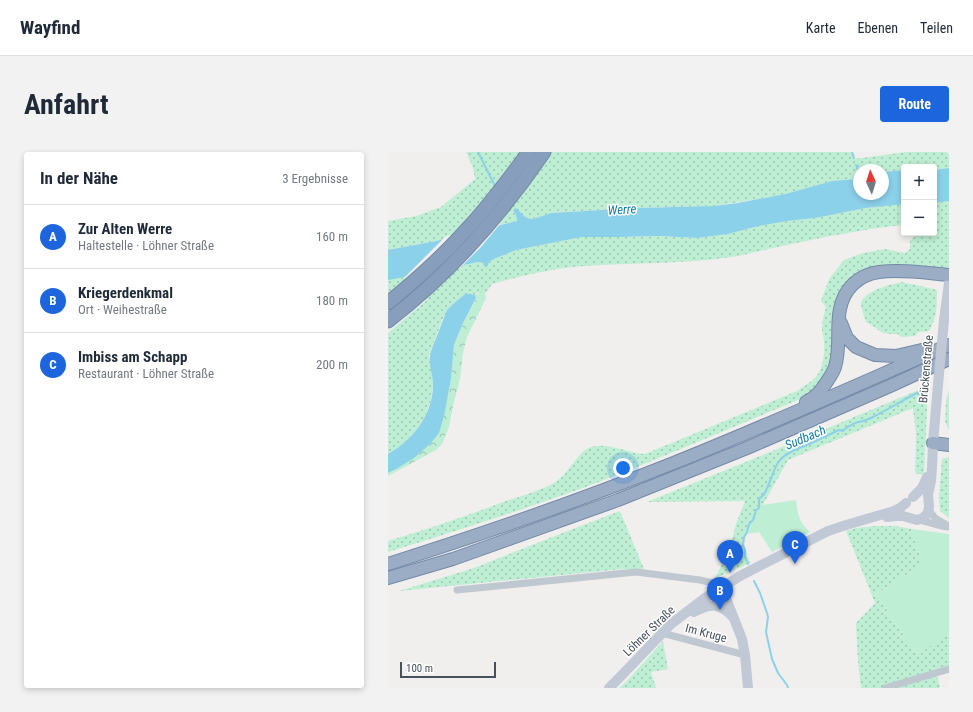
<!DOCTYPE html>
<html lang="de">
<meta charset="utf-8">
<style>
:root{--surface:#fff;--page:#f2f2f3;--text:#1f2937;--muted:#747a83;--line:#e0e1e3;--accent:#1d65dd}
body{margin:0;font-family:"Roboto Condensed",sans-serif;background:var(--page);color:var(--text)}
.controls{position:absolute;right:12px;top:12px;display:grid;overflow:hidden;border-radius:4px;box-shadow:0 2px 6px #0003}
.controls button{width:36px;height:36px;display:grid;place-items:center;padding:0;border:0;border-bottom:1px solid var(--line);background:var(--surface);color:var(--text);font:20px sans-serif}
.compass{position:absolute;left:465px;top:12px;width:36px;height:36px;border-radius:50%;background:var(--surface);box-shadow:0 2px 6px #0003;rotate:356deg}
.scale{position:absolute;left:12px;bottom:10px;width:96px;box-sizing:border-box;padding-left:4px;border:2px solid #47515c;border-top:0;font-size:11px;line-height:14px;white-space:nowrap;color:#47515c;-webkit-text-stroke:3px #fff;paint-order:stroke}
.you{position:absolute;left:235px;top:316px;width:14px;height:14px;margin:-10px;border:3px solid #fff;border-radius:50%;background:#1a73e8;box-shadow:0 0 0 6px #1a73e833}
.badge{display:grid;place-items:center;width:26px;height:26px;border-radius:50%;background:var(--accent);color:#fff;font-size:13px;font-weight:700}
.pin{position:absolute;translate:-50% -33px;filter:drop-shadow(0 1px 2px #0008)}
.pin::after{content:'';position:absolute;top:21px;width:14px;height:12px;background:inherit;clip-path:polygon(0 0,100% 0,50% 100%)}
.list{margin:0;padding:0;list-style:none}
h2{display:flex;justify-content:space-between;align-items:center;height:52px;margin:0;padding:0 16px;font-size:17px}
h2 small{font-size:13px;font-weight:400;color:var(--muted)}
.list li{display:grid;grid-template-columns:26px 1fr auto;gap:12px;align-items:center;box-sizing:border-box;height:64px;padding:0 16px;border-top:1px solid var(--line)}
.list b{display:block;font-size:15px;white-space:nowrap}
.list p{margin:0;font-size:13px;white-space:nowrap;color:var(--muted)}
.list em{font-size:13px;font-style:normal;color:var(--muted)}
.map{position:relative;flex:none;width:561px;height:536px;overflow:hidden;border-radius:4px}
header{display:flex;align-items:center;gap:24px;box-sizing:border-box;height:56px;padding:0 20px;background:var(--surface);border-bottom:1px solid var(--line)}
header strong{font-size:19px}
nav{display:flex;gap:22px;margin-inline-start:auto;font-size:14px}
.intro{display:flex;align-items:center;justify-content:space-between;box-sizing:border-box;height:96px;padding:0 24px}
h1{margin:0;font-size:28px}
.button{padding:10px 18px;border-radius:4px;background:var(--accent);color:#fff;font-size:14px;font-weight:700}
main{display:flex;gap:24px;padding:0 24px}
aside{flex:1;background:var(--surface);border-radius:4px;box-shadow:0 2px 6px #0003}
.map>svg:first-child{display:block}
.grass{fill:url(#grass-dots)}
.forest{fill:url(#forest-crowns)}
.garden{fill:#beeed3}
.water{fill:#8cd1ea}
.pier{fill:#f1efee}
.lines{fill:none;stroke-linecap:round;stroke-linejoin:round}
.stream{stroke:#8cd1ea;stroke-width:2}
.trunk-casing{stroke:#7289a8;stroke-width:14}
.motorway-casing{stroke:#7289a8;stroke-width:15}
.minor{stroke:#bfc8d0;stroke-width:7}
.secondary{stroke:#c0c9d5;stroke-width:10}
.trunk{stroke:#9badc4;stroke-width:12}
.motorway{stroke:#879ebc;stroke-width:13}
.secondary-bridge{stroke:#c0c9d5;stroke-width:10}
.labels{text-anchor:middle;stroke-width:3;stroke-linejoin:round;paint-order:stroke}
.street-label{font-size:12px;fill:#47515c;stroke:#fff}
.water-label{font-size:13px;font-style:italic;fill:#0f7ea6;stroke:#fff}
</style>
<header>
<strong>Wayfind</strong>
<nav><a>Karte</a><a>Ebenen</a><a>Teilen</a></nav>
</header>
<div class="intro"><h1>Anfahrt</h1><a class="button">Route</a></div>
<main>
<aside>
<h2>In der Nähe<small>3 Ergebnisse</small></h2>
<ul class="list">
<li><span class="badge">A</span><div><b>Zur Alten Werre</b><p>Haltestelle · Löhner Straße</p></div><em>160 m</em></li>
<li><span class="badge">B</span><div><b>Kriegerdenkmal</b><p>Ort · Weihestraße</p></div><em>180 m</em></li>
<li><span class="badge">C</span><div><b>Imbiss am Schapp</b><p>Restaurant · Löhner Straße</p></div><em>200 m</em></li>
</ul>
</aside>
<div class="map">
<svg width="561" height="536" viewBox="0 0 561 536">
<defs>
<pattern id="grass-dots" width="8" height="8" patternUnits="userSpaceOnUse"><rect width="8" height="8" fill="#beeed3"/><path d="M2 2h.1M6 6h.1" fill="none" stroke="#9cc3ae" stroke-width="1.8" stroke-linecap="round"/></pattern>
<pattern id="forest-crowns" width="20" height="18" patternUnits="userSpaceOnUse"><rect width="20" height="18" fill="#beeed3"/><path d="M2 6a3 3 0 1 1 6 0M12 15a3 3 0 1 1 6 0" fill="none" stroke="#9cc3ae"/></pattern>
</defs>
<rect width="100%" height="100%" fill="#f1efee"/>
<g class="grass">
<path d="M78 0H463L466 7 519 0H561V16L546 18V15H516V18L495 20V18H471L470 25 467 27 444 29 397 42 371 47 326 54 248 56 163 61 145 67 138 66 125 58 128 63 129 69 48 89 0 98V69L28 64 53 55 87 27 85 16Z"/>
<path d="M561 49V116L517 113 497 114 481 116 469 122 445 183 443 218 420 244C354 271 288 300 221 326 149 354 74 377 0 400V389C40 377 79 364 118 349 134 344 151 339 166 331 180 323 190 299 203 295 221 290 239 301 257 302L409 239C414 235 420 232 425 228 435 219 437 202 436 190 436 185 434 181 434 177 434 169 436 162 438 155L433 149 441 127 456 108 475 101 497 97 517 101 522 97V89L530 81H546V51Z"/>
<path d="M507 52H516V73C472 77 428 87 385 96 371 99 357 103 344 105 291 113 237 110 184 115 157 118 130 125 104 132L97 142C93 140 90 140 87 143L82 142H77L64 153 55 166 41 203V206L44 219 45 233 43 248 36 267 26 281 17 291 0 302V181L40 147 0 153V127L90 110H101L106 107 128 98 194 85H232L271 84 310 86 340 82 371 74 399 69 427 66 478 56Z"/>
<path d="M514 130 541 136 549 138C549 152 549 167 541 179L530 180 527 184 513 185 510 182C505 182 500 182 496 181 490 179 486 173 479 171L478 170C476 164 473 156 473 151 476 139 503 132 514 130Z"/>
<path d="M540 234 536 323 527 321 528 281 525 256 400 308 358 383 356 392 362 411 327 426 341 399 348 372 357 349 259 350 392 296Z"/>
<path d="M561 237V279L557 269 558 250Z"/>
<path d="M561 305V366L552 359 551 345 554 307Z"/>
<path d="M232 359 256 417H235L11 439 86 416 177 380Z"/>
<path d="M488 374H508L523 377 535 412 488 442 518 487 530 502 560 482 561 484V520L549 523 552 536H473L470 510 468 471 487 451 458 379 468 376Z"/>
<path d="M275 489 280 517 263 520 268 536H231L238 530Z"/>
</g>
<path class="forest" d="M93 140 97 142 98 146 79 185 75 201 72 227 65 254 61 275 54 292 48 298 0 324V321L8 317 60 244 63 227 66 193 74 173 88 147 87 143Z"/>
<g class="garden">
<path d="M408 348C410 363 410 369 422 380L384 400 371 380 359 382 374 353Z"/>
<path d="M523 377 561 382V482L530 502 518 487 488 442 535 412Z"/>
</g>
<g class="water">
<path d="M561 16V49L546 51V18Z"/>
<path d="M516 18V52L478 56 427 66 399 69 371 74 340 82 310 86 271 84 232 85H194L128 98 106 107 101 110 99 115 96 114 95 110H90L32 122 0 128V98L48 89 129 69 128 63 125 58 128 56 138 66 145 67 163 61 248 56 326 54 350 51 397 42 444 29 467 27 469 26 471 23V42H495V20Z"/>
<path d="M77 142H82L87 143 88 146 74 173 66 193 63 227 56 264 51 281 43 291 26 306 8 317 0 321V302C6 298 13 294 18 289 34 275 45 254 45 233 45 221 39 210 43 199L59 158 64 153Z"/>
</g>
<path class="pier" d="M113 71 93 95 72 116 15 127 58 84Z"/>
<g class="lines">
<g class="stream">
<path d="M90 0 108 36"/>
<path d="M464 0 466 6"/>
<path d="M468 13 470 18"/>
<path d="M360 412 357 405V398L355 393 356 385 359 380 361 372 365 368 368 358 371 356V347C376 343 377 341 380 334 387 318 387 307 405 299 409 297 413 295 417 294L451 278 455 279C457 276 468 270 471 270 475 269 479 268 483 266 499 258 515 248 531 240"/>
<path d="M366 429 372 441 379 461 380 465 378 480 384 507 390 521 399 533 400 536"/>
</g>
<defs>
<g id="trunk">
<path d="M453 171 459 186 468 195 487 203 508 204 538 197"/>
<path d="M418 250C427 246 433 239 438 231 441 226 445 221 447 215 453 196 448 176 452 157 456 137 470 123 491 120 514 117 538 121 561 123"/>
<path d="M545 291 561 293"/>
<path d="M0 412C95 382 190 349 283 312 376 275 469 233 561 193"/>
<path d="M0 426 65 407 230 348 359 296 502 234 561 207"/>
</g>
<g id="motorway">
<path d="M0 151C28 128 55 104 79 77 102 53 121 26 141 0"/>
<path d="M0 169C61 122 113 63 156 0"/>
</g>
</defs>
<use href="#trunk" class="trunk-casing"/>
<use href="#motorway" class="motorway-casing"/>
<g class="minor">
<path d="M541 358 547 366 559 373"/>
<path d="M532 368C542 370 551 375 561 375"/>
<path d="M69 438 248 420 312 428 325 431 333 436"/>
<path d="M274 481 357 503"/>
<path d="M497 536 561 517"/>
</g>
<g class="secondary">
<path d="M556 168 561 131"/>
<path d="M525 345 534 336 539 325"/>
<path d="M499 365 508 364H515L529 368 535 366 540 361 541 354 540 343 543 329 544 315 545 291 550 233"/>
<path d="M333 436 336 441 354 487 357 503 360 536"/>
<path d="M306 460C322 451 332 451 345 465"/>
<path d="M221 536 234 523 283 472 317 446 333 436 352 424 440 379 458 373 506 359 512 356 518 351"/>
</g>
<use href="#trunk" class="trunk"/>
<use href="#motorway" class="motorway"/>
<path class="secondary-bridge" d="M550 233 556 168"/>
</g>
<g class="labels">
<g class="street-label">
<text transform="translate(538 217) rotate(-85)" y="4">Brückenstraße</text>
<text transform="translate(261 479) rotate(-44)" y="4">Löhner Straße</text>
<text transform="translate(318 481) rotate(15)" y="4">Im Kruge</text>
</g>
<g class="water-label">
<text transform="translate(234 57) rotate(-4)" y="5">Werre</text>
<text transform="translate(417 285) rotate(-23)" y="5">Sudbach</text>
</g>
</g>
</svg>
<div class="controls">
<button>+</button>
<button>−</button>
</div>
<svg class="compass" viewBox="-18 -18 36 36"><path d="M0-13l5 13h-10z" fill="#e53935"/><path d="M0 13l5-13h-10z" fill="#747a83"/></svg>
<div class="scale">100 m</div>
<div class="you"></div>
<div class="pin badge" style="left:342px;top:421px">A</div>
<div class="pin badge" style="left:332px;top:458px">B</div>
<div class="pin badge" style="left:407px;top:412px">C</div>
</div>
</main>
